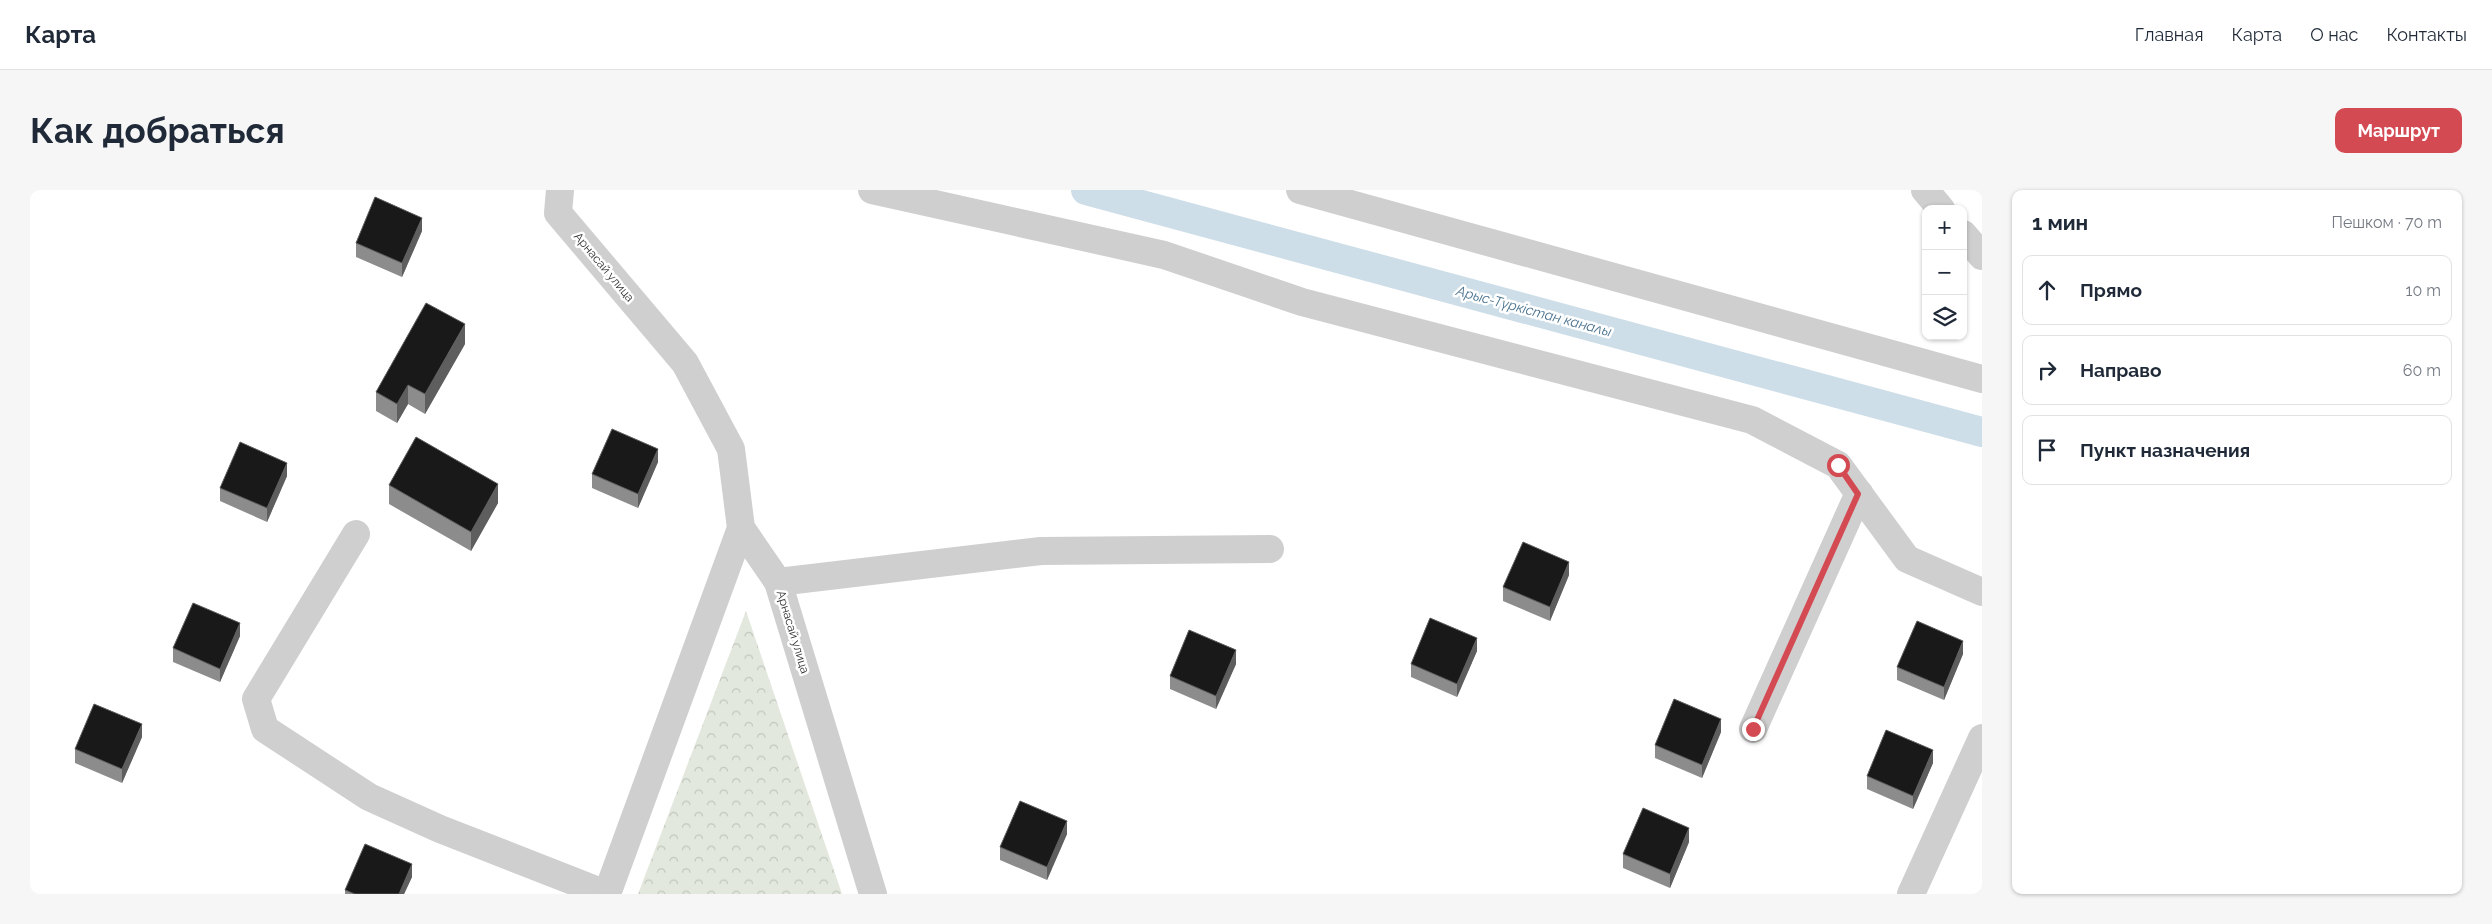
<!DOCTYPE html>
<html lang="ru">
<meta charset="utf-8">
<style>
:root{--surface:#fff;--page:#f6f6f7;--text:#1f2937;--muted:#747a83;--line:#e0e1e3;--accent:#d44a53}
body{margin:0;font-family:Raleway,sans-serif;background:var(--page);color:var(--text)}
.controls{position:absolute;right:15px;top:15px;display:grid;overflow:hidden;border-radius:10px;box-shadow:0 1px 4px #0004}
.controls button{width:45px;height:45px;display:grid;place-items:center;padding:0;border:0;border-bottom:1px solid var(--line);background:var(--surface);color:var(--text);font:25px sans-serif}
.stop{position:absolute;width:15px;height:15px;margin:-11px;border:4px solid #d44a53;border-radius:50%;background:#fff}
.stop.end{background:#d44a53;border-color:#fff;box-shadow:0 1px 5px #0008}
.list{margin:0;padding:0;list-style:none}
h2{display:flex;justify-content:space-between;align-items:center;height:65px;margin:0;padding:0 20px;font-size:21px}
h2 small{font-size:16px;font-weight:400;color:var(--muted)}
.list li{display:grid;grid-template-columns:32px 1fr auto;gap:15px;align-items:center;box-sizing:border-box;height:70px;margin:0 10px 10px;padding:0 10px;border:1px solid var(--line);border-radius:10px}
.list b{display:block;font-size:19px;white-space:nowrap}
.list em{font-size:16px;font-style:normal;color:var(--muted)}
.icon{flex:none;width:28px;height:28px;fill:none;stroke:currentColor;stroke-width:2;stroke-linecap:round;stroke-linejoin:round}
.map{position:relative;flex:none;width:1952px;height:704px;overflow:hidden;border-radius:10px}
header{display:flex;align-items:center;gap:30px;box-sizing:border-box;height:70px;padding:0 25px;background:var(--surface);border-bottom:1px solid var(--line)}
header strong{font-size:24px}
nav{display:flex;gap:28px;margin-inline-start:auto;font-size:18px}
.intro{display:flex;align-items:center;justify-content:space-between;box-sizing:border-box;height:120px;padding:0 30px}
h1{margin:0;font-size:35px}
.button{padding:12px 22px;border-radius:10px;background:var(--accent);color:#fff;font-size:18px;font-weight:700}
main{display:flex;gap:30px;padding:0 30px}
aside{flex:1;background:var(--surface);border-radius:10px;box-shadow:0 1px 4px #0004}
.map>svg:first-child{display:block}
.park{fill:url(#park-crowns)}
.lines{fill:none;stroke-linecap:round;stroke-linejoin:round}
.canal{stroke:#cedee8;stroke-width:30}
.minor{stroke:#cfcfcf;stroke-width:28}
.wall{fill:#8c8c8c}
.shaded-wall{fill:#5e5e5e}
.building{fill:#191919;stroke:#5e5e5e}
.route{stroke:#d44a53;stroke-width:6}
.labels{text-anchor:middle;stroke-width:5;stroke-linejoin:round;paint-order:stroke}
.street-label{font-size:12px;fill:#323232;stroke:#fff}
.water-label{font-size:14px;font-style:italic;fill:#48718d;stroke:#fff}
</style>
<header>
<strong>Карта</strong>
<nav><a>Главная</a><a>Карта</a><a>О нас</a><a>Контакты</a></nav>
</header>
<div class="intro"><h1>Как добраться</h1><a class="button">Маршрут</a></div>
<main>
<div class="map">
<svg width="1952" height="704" viewBox="0 0 1952 704">
<defs>
<pattern id="park-crowns" width="20" height="18" patternUnits="userSpaceOnUse" patternTransform="scale(1.25)"><rect width="20" height="18" fill="#e2e8dd"/><path d="M2 6a3 3 0 1 1 6 0M12 15a3 3 0 1 1 6 0" fill="none" stroke="#c2c7be"/></pattern>
</defs>
<rect width="100%" height="100%" fill="#fff"/>
<path class="park" d="M716 421 812 704H608Z"/>
<g class="lines">
<path class="canal" d="M1056 0 1952 242"/>
<g class="minor">
<path d="M530 0 528 23 655 173 701 259 711 338 748 392 843 704"/>
<path d="M842 0 1134 65 1272 112 1722 230 1808 275 1877 369 1952 402"/>
<path d="M1270 0 1952 189"/>
<path d="M1895 0 1911 19"/>
<path d="M1933 44 1952 66"/>
<path d="M326 344 226 509 235 539 339 607 410 639 576 704"/>
<path d="M748 392 1011 361 1240 359"/>
<path d="M1723 539 1829 303"/>
<path d="M577 704 711 338"/>
<path d="M1881 704 1952 548"/>
</g>
</g>
<g class="wall">
<path d="M392 41 372 87 326 67V53Z"/>
<path d="M435 154 395 224 378 214 367 233 346 221V202Z"/>
<path d="M628 272 608 318 562 298V284Z"/>
<path d="M257 286 237 332 190 311V298Z"/>
<path d="M359 295 468 313 441 361 359 314Z"/>
<path d="M1539 385 1520 431 1473 411V397Z"/>
<path d="M210 446 190 492 143 472V458Z"/>
<path d="M1447 461 1427 507 1381 487V474Z"/>
<path d="M1933 464 1914 510 1867 490V477Z"/>
<path d="M1206 474 1186 519 1140 499V486Z"/>
<path d="M1691 542 1672 588 1625 568V555Z"/>
<path d="M112 547 92 593 45 573V559Z"/>
<path d="M1903 573 1883 619 1837 599V586Z"/>
<path d="M1037 644 1017 690 970 670V657Z"/>
<path d="M1659 652 1640 698 1593 678V664Z"/>
<path d="M382 687 374 704H315V700Z"/>
</g>
<g class="shaded-wall">
<path d="M392 28V41L372 87V73Z"/>
<path d="M435 134V154L395 224V204Z"/>
<path d="M378 195V214L367 233V214Z"/>
<path d="M628 259V272L608 318V304Z"/>
<path d="M257 273V286L237 332V318Z"/>
<path d="M468 294V313L441 361V342Z"/>
<path d="M1539 372V385L1520 431V417Z"/>
<path d="M210 433V446L190 492V479Z"/>
<path d="M1447 448V461L1427 507V494Z"/>
<path d="M1933 451V464L1914 510V497Z"/>
<path d="M1206 460V474L1186 519V506Z"/>
<path d="M1691 529V542L1672 588V575Z"/>
<path d="M112 534V547L92 593V579Z"/>
<path d="M1903 560V573L1883 619V606Z"/>
<path d="M1037 631V644L1017 690V677Z"/>
<path d="M1659 638V652L1640 698V684Z"/>
<path d="M382 674V687L374 704H369Z"/>
</g>
<g class="building">
<path d="M345 7 392 28 372 73 326 53Z"/>
<path d="M396 113 435 134 395 204 378 195 367 214 346 202Z"/>
<path d="M582 239 628 259 608 304 562 284Z"/>
<path d="M386 247 468 294 441 342 359 295Z"/>
<path d="M210 252 257 273 237 318 190 298Z"/>
<path d="M1493 352 1539 372 1520 417 1473 397Z"/>
<path d="M163 413 210 433 190 479 143 458Z"/>
<path d="M1400 428 1447 448 1427 494 1381 474Z"/>
<path d="M1887 431 1933 451 1914 497 1867 477Z"/>
<path d="M1159 440 1206 460 1186 506 1140 486Z"/>
<path d="M1644 509 1691 529 1672 575 1625 555Z"/>
<path d="M64 514 112 534 92 579 45 559Z"/>
<path d="M1856 540 1903 560 1883 606 1837 586Z"/>
<path d="M990 611 1037 631 1017 677 970 657Z"/>
<path d="M1613 618 1659 638 1640 684 1593 664Z"/>
<path d="M335 654 382 674 369 704H325L315 700Z"/>
</g>
<g class="lines">
<path class="route" d="M1723 539 1828 304 1808 275"/>
</g>
<g class="labels">
<g class="street-label">
<text transform="translate(574 77) rotate(50)" y="4">Арнасай улица</text>
<text transform="translate(763 442) rotate(73)" y="4">Арнасай улица</text>
</g>
<g class="water-label">
<text transform="translate(1504 121) rotate(15)" y="5">Арыс-Түркістан каналы</text>
</g>
</g>
</svg>
<div class="controls">
<button>+</button>
<button>−</button>
<button><svg class="icon" aria-label="layers" viewBox="0 0 24 24"><path d="M12 4l9 5-9 5-9-5zM3 14l9 5 9-5"/></svg></button>
</div>
<div class="stop" style="left:1808px;top:275px"></div>
<div class="stop end" style="left:1723px;top:539px"></div>
</div>
<aside>
<h2>1 мин<small>Пешком · 70 m</small></h2>
<ul class="list">
<li><svg class="icon" aria-label="ahead" viewBox="0 0 24 24"><path d="M12 20V5M6 11l6-6 6 6"/></svg><div><b>Прямо</b></div><em>10 m</em></li>
<li><svg class="icon" aria-label="right" viewBox="0 0 24 24"><path d="M7 20v-9h11M14 6l5 5-5 5"/></svg><div><b>Направо</b></div><em>60 m</em></li>
<li><svg class="icon" aria-label="arrive" viewBox="0 0 24 24"><path d="M6 21V4h12l-3 4 3 4H6"/></svg><div><b>Пункт назначения</b></div></li>
</ul>
</aside>
</main>
